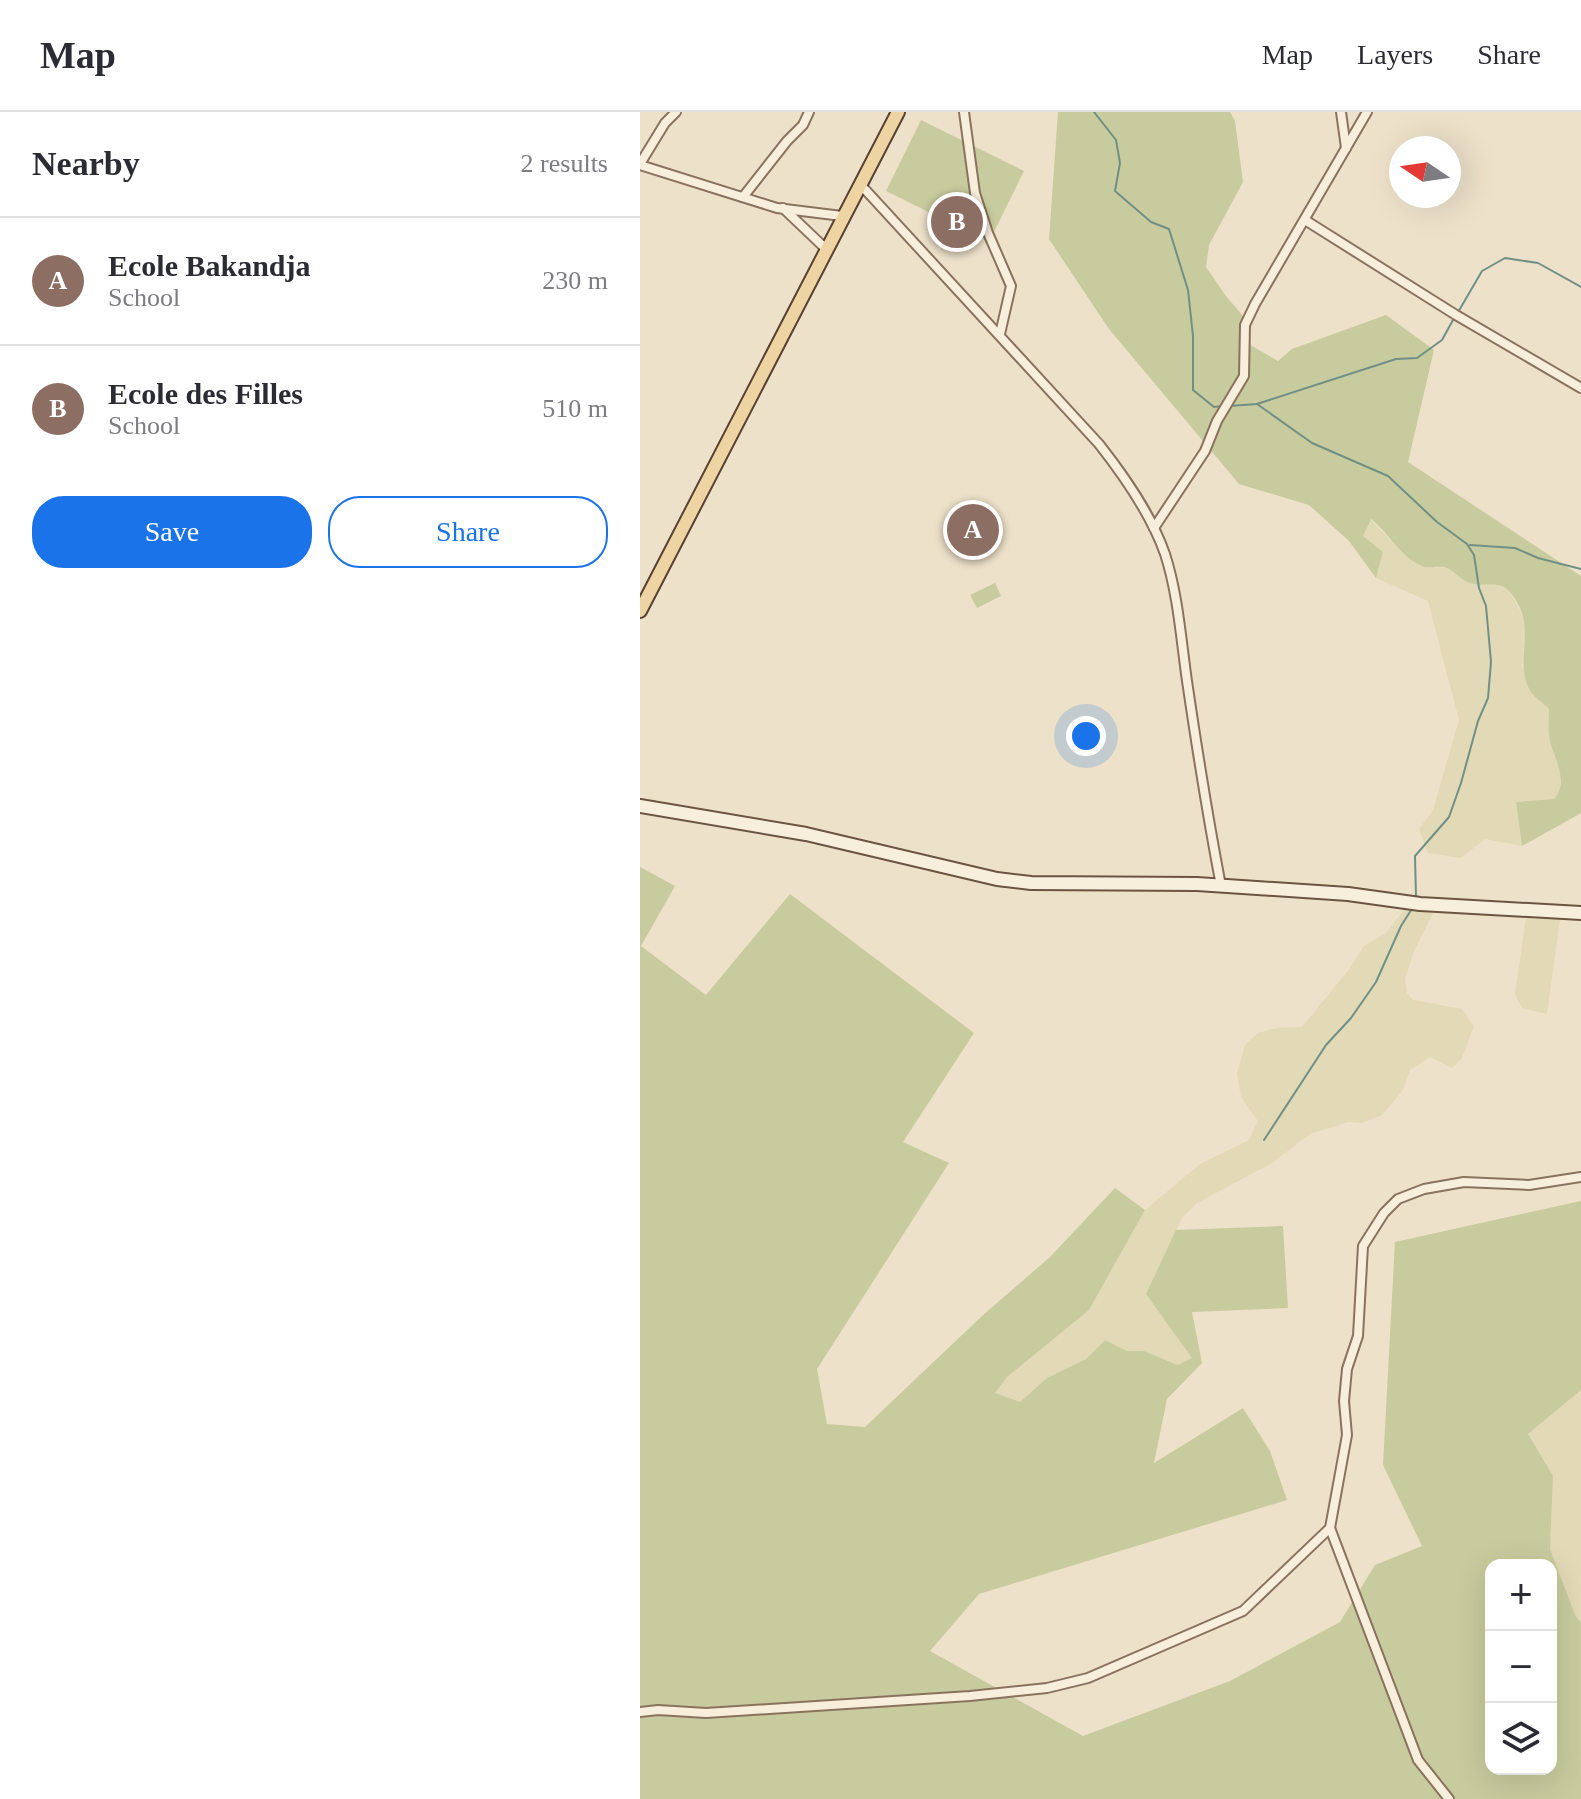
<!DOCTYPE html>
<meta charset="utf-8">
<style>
:root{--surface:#fff;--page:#f2f2f3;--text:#2b2b33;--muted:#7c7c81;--line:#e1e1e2;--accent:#1a73e8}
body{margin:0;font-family:Georgia,serif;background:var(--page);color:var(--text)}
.controls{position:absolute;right:24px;bottom:24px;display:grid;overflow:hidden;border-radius:16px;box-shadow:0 8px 32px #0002}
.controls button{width:72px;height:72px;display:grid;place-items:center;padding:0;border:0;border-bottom:2px solid var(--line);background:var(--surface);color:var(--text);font:40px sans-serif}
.compass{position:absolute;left:749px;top:24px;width:72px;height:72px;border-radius:50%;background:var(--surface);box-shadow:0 8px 32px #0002;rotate:283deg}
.you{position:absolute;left:446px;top:624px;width:28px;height:28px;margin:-20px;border:6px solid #fff;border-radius:50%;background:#1a73e8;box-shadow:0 0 0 12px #1a73e833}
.badge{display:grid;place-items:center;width:52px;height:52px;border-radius:50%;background:var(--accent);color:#fff;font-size:26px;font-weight:700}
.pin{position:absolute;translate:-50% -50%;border:4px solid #fff;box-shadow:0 2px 8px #0006}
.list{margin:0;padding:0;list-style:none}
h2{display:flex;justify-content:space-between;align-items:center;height:104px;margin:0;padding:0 32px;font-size:34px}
h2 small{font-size:26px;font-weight:400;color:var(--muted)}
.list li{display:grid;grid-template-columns:52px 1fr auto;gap:24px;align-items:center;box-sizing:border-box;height:128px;padding:0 32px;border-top:2px solid var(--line)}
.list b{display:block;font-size:30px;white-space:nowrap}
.list p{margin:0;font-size:26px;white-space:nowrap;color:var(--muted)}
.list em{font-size:26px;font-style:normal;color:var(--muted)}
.actions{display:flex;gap:16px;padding:24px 32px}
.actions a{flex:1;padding:18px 0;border:2px solid var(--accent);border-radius:32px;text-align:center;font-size:28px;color:var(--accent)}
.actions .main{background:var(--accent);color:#fff}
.icon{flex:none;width:44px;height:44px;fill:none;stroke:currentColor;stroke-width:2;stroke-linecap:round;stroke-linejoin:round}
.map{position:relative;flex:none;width:941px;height:1687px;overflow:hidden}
header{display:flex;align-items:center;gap:48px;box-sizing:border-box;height:112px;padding:0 40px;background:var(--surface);border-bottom:2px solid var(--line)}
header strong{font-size:38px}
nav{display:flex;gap:44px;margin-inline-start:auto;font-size:28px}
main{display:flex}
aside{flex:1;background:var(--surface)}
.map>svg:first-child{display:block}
.farmland{fill:#e2d9b6}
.green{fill:#c8cb9d;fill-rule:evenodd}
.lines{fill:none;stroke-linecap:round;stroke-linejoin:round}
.stream{stroke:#709086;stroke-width:2}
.minor-casing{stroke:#89735e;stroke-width:12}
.secondary-casing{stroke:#6b5441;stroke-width:16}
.primary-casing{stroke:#574132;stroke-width:16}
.minor{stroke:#f8eedc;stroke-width:8}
.secondary{stroke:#f8eedc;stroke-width:12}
.primary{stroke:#eed3a3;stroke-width:12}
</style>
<header>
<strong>Map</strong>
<nav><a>Map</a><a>Layers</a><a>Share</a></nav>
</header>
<main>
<aside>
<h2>Nearby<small>2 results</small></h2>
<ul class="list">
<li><span class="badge" style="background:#8d6e63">A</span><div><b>Ecole Bakandja</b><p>School</p></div><em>230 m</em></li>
<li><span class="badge" style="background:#8d6e63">B</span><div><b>Ecole des Filles</b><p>School</p></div><em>510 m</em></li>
</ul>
<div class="actions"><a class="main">Save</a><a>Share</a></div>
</aside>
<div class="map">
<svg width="941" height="1687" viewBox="0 0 941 1687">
<rect width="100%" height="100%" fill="#ede1c9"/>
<g class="farmland">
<path d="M730 407 752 430 788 456 807 455 832 472 860 473 869 478 880 498 887 518 882 554 892 582 909 597V627L920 658V679L914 687 876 690 882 734 845 727 821 746 788 741 779 717 793 698 819 608 788 489 736 466 743 440 722 424Z"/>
<path d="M766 795 793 801 774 839 765 866 767 881 773 888 822 897 834 914 822 946 812 956 790 945 770 958 763 978 742 1003 722 1011 708 1010 670 1022 632 1051 557 1091 542 1106 506 1182 553 1246 539 1253 504 1239H487L465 1228 446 1247 407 1266 379 1291 355 1281 367 1265 449 1198 505 1098 560 1052 609 1028 618 1009 601 985 597 961 605 933 618 921 637 916 662 915 711 855 724 834 746 821Z"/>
<path d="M886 806 920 807 907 902 882 896 875 882Z"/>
<path d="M941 1278V1511L935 1503 910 1437 913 1364 888 1322Z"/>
</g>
<g class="green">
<path d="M418 0H590L595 9 603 70 569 133 566 155 586 184 603 204 605 230 638 249 652 237 746 203 794 238 768 350 941 464V701L882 734 876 690 914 687C929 671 915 647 910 630 908 620 909 607 909 597 903 591 895 586 891 580 871 548 901 518 870 480 859 467 843 476 830 471 820 468 814 457 804 455 795 454 788 458 780 453 759 443 748 420 731 407L723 424 743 440 736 466 709 429 669 393 599 372 469 217 409 127Z"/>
<path d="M281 8 384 59 349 130 246 79Z"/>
<path d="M355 471 361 484 337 496 330 483Z"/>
<path d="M0 755 35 774 1 834 66 883 150 782 334 921 263 1030 309 1051 177 1257 187 1312 225 1315 342 1204 410 1145 475 1076 505 1098 449 1198 367 1265 355 1281 380 1290 407 1266 446 1247 465 1228 487 1239H504L538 1253 552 1246 506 1182 536 1118 643 1114 648 1196 552 1200 562 1251 527 1287 514 1351 603 1296 630 1339 647 1388 339 1482 290 1539 443 1624 590 1569 700 1510 735 1453 782 1434 743 1353 755 1130 941 1089V1278L888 1322 913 1364 910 1437 935 1503 941 1511V1687H0ZM851 1453H911V1657H851Z"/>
</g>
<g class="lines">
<g class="stream">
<path d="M454 0 476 28 480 51 475 79 511 110 529 117 548 178 553 224V278L574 295 582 294"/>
<path d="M817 202 842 159 865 146 898 151 941 175"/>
<path d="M617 292 672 331 748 364 797 410 827 432 834 443 839 476 846 494 851 550 848 586 838 609 821 671 809 705 775 744 776 785"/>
<path d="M589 294 617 292 756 247 777 246 802 228 813 208"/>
<path d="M830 433 875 436 898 446 941 457"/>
<path d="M624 1028 686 933 711 906 736 870 761 814 773 795"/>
</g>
<defs>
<g id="minor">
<path d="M324 0 335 81 348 121 371 174 360 222"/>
<path d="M701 0 706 36"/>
<path d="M0 52 25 11 36 0"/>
<path d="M0 53 137 96 202 104"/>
<path d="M220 72 459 332C485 365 511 402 525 442 538 482 541 527 547 569 557 637 568 706 581 774"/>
<path d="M103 85 147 29 163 13 169 0"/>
<path d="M143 96 186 137"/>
<path d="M665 108 816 203 941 276"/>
<path d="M514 416 565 339 577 309 604 264 605 213 615 192 727 0"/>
<path d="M690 1416 778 1648 809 1687"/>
<path d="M0 1600 18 1598 66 1601 330 1584 407 1576 448 1566 603 1499 690 1416 707 1323 704 1289 707 1257 718 1224 723 1134 744 1101 758 1087 784 1077 824 1070 889 1073 941 1065"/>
</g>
<path id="secondary" d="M0 694 166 722 357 767 391 771 557 772 708 782 780 792 941 801"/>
<path id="primary" d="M0 499 258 0"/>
</defs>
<use href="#minor" class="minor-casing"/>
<use href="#secondary" class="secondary-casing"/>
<use href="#primary" class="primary-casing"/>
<use href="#minor" class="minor"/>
<use href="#secondary" class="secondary"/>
<use href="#primary" class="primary"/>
</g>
</svg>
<div class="controls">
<button>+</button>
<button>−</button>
<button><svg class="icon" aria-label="layers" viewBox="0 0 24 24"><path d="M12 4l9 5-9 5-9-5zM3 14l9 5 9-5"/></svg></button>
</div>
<svg class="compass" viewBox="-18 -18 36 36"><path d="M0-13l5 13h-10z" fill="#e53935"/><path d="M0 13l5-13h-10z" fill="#7c7c81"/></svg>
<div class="you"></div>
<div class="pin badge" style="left:333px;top:418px;background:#8d6e63">A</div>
<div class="pin badge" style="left:317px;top:110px;background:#8d6e63">B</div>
</div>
</main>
